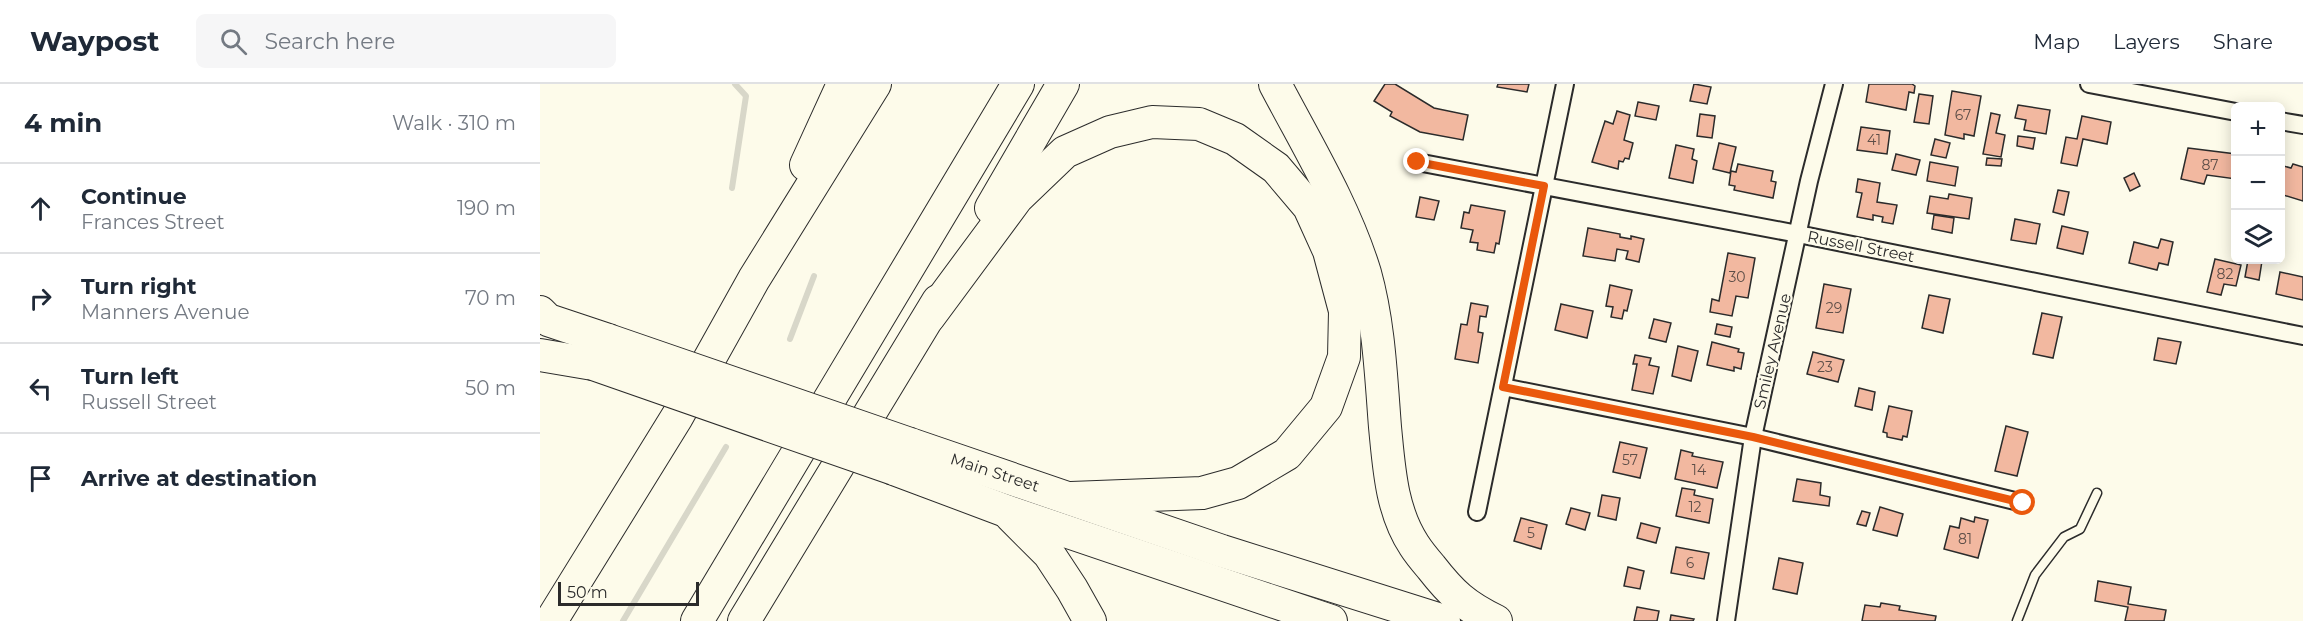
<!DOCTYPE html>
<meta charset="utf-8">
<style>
:root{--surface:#fff;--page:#f6f6f7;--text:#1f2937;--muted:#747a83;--line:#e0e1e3}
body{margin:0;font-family:Montserrat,sans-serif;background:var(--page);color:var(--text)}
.controls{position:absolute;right:18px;top:18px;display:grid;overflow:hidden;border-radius:9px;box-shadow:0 3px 15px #0003}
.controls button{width:54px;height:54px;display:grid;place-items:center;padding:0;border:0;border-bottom:2px solid var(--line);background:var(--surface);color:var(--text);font:30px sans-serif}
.scale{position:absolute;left:18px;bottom:15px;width:141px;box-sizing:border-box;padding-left:6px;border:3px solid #2b2b2b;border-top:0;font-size:16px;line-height:21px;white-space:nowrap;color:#2b2b2b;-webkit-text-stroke:4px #fdfbea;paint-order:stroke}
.stop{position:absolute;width:18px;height:18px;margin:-14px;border:4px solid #ea580c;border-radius:50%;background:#fff}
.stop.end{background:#ea580c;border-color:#fff;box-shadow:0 2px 6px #0008}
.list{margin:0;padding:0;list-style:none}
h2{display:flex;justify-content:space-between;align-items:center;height:78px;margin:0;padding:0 24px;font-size:26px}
h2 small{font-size:20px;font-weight:400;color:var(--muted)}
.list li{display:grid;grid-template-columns:39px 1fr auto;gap:18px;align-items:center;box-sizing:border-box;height:90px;padding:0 24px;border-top:2px solid var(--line)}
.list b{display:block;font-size:22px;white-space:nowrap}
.list p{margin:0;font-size:20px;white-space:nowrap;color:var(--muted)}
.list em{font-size:20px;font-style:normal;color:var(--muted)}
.icon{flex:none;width:33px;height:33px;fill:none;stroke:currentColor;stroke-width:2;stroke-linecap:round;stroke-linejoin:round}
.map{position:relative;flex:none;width:1763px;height:537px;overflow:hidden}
header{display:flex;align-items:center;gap:36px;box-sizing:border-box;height:84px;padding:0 30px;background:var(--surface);border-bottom:2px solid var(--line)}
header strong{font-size:28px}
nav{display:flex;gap:33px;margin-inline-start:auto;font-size:21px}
.search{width:420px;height:54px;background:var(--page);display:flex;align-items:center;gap:15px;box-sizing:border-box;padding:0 21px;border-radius:9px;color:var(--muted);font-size:22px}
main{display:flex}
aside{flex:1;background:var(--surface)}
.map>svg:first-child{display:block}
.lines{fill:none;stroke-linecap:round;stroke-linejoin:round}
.stream{stroke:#d8d7c9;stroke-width:6}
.building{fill:#f2b8a0;stroke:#2b2b2b;stroke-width:1.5}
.lane-casing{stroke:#2b2b2b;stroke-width:11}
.street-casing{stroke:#2b2b2b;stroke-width:20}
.highway-casing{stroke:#2b2b2b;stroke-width:34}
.lane{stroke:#fdfbea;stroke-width:8}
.street{stroke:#fdfbea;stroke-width:16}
.highway{stroke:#fdfbea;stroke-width:32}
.highway-bridge-casing{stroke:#2b2b2b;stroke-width:34;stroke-linecap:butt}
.highway-bridge{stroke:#fdfbea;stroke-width:32}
.route{stroke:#ea580c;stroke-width:8}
.labels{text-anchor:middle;stroke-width:4.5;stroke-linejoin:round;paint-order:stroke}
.number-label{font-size:14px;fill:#5d4e48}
.street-label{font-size:16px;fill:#2b2b2b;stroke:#fdfbea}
</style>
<header>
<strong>Waypost</strong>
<div class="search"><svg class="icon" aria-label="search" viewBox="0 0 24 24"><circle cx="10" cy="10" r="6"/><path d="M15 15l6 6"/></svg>Search here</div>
<nav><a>Map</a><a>Layers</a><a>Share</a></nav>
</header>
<main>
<aside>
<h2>4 min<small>Walk · 310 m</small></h2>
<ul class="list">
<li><svg class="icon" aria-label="ahead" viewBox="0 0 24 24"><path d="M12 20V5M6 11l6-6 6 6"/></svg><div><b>Continue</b><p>Frances Street</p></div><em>190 m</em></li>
<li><svg class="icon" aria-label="right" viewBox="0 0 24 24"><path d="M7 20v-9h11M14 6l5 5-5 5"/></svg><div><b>Turn right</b><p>Manners Avenue</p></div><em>70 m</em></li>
<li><svg class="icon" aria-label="left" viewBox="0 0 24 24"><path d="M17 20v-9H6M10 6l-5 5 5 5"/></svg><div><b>Turn left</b><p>Russell Street</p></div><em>50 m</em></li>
<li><svg class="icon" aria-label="arrive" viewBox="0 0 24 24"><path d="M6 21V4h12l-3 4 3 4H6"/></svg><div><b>Arrive at destination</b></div></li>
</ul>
</aside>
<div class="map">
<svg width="1763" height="537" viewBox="0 0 1763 537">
<rect width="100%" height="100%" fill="#fdfbea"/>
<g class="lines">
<g class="stream">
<path d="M192 104 206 12 195 0"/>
<path d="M250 255 274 192"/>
<path d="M83 537 186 363"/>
</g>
</g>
<g class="building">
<path d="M845 0H855L894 24 928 31 923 56 880 48 850 32 852 28 834 17Z"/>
<path d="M958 0H989L987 8 957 3Z"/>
<path d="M1154 0 1171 3 1167 20 1150 17Z"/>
<path d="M1329 0H1372L1375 2 1374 9 1369 8 1366 26 1326 18Z"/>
<path d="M1412 7 1441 12 1434 52 1424 50V55L1405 51Z"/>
<path d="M1379 10 1393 12 1389 40 1374 38Z"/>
<path d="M1098 18 1119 22 1116 36 1095 32Z"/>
<path d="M1478 21 1510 26 1506 50 1484 46 1486 36 1475 34Z"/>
<path d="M1077 27 1090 31 1084 56 1093 59 1089 75 1085 74 1083 78 1079 77 1078 85 1052 78 1065 37 1073 40Z"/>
<path d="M1451 29 1460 31 1456 49 1465 51 1461 73 1443 70Z"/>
<path d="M1160 30 1175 32 1172 54 1157 52Z"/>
<path d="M1542 32 1571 38 1567 60 1543 55 1537 82 1521 79 1526 53 1537 55Z"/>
<path d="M1321 43 1350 47 1347 70 1317 66Z"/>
<path d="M1478 52 1495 54 1493 65 1477 62Z"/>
<path d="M1395 55 1410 59 1406 74 1391 71Z"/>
<path d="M1179 59 1196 63 1190 89 1173 85Z"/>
<path d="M1136 61 1154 65 1152 75 1157 77 1153 99 1129 94Z"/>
<path d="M1648 64 1696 70V95L1667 91 1664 100 1641 95Z"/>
<path d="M1356 70 1380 76 1376 91 1352 86Z"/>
<path d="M1447 74 1462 75 1461 82 1446 81Z"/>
<path d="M1390 78 1418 83 1415 102 1387 97Z"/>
<path d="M1198 80 1233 87 1231 97 1236 98 1233 114 1194 106 1195 102 1189 101 1191 87 1196 88Z"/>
<path d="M1753 80 1763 83V117L1740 110V81L1751 84Z"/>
<path d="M1594 89 1600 102 1590 107 1584 94Z"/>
<path d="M1318 95 1340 99 1337 118 1357 121 1353 140 1342 138 1343 133 1333 131V136L1317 133 1322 109 1316 108Z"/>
<path d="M1518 106 1529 108 1524 131 1513 128Z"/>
<path d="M1409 110 1432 114 1429 135 1387 129 1390 112 1408 115Z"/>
<path d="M880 113 899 117 894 136 876 133Z"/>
<path d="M931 121 965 127 959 160 956 159 954 169 937 166 938 159 930 158 933 146 921 144 924 128 929 129Z"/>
<path d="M1394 131 1414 134 1412 149 1392 145Z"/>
<path d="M1475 135 1500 140 1496 160 1471 156Z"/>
<path d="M1522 142 1548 148 1543 170 1517 164Z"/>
<path d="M1048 144 1080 150V153L1091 155V152L1104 155 1099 178 1086 175 1088 167 1077 165 1075 177 1043 172Z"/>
<path d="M1621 155 1633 158 1628 181 1619 179 1617 186 1589 179 1594 158 1618 164Z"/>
<path d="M1188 169 1215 174 1208 214 1196 212 1192 232 1170 228 1172 215 1179 217Z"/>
<path d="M1675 175 1701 181 1696 202 1684 200 1681 211 1667 208Z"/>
<path d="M1708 176 1722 177 1719 196 1705 193Z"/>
<path d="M1740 188 1763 193V216L1736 210Z"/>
<path d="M1284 200 1311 205 1303 249 1276 244Z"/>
<path d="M1070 201 1092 206 1087 227 1084 226 1082 235 1071 233 1073 223 1066 222Z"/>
<path d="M1389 211 1410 215 1403 249 1382 244Z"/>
<path d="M931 219 948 222 946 233 940 232 938 248 943 249 938 279 915 275 921 240 927 241Z"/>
<path d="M1021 220 1053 227 1047 254 1015 246Z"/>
<path d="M1502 229 1522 233 1513 274 1493 270Z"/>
<path d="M1114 235 1131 239 1126 258 1109 254Z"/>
<path d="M1177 240 1192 243 1190 253 1175 250Z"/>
<path d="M1618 254 1641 258 1636 280 1614 276Z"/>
<path d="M1172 258 1199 265 1198 268 1204 269 1201 285 1194 283V287L1167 281Z"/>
<path d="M1138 262 1158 267 1151 297 1132 292Z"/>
<path d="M1273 268 1304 276 1298 298 1267 290Z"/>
<path d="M1095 271 1111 274 1109 281 1119 283 1113 310 1092 306 1097 280H1093Z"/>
<path d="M1319 304 1335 308 1332 326 1315 322Z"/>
<path d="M1349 322 1372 327 1367 353 1363 352 1362 356 1347 353V349L1343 348Z"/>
<path d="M1466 342 1488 348 1477 392 1455 387Z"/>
<path d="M1080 358 1107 364 1100 394 1073 388Z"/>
<path d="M1141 366 1153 369 1152 372 1183 378 1177 404 1135 395Z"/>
<path d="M1257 395 1281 399 1280 411 1290 413 1289 422 1253 417Z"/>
<path d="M1142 404 1155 406 1154 411 1173 415 1169 439 1136 432Z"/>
<path d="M1062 411 1080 414 1076 436 1058 432Z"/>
<path d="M1340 423 1363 430 1357 452 1333 446Z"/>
<path d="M1031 424 1050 429 1045 446 1026 440Z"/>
<path d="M1322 427 1330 429 1326 442 1317 440Z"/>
<path d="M1435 433 1448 436 1438 474 1404 465 1410 442 1419 444 1421 434 1434 438Z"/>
<path d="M981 434 1007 441 1001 465 974 457Z"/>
<path d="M1101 439 1120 444 1116 459 1097 454Z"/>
<path d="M1136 463 1169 469 1164 495 1131 489Z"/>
<path d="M1239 474 1263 479 1257 510 1233 505Z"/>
<path d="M1088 483 1104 487 1100 505 1084 502Z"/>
<path d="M1558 497 1591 503 1588 520 1626 526 1624 537H1585L1588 523 1555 517Z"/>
<path d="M1341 519 1360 522 1359 526 1396 532 1395 537H1322L1325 521 1340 523Z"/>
<path d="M1097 523 1119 527 1117 537H1094Z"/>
<path d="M1131 531 1154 535 1153 537H1130Z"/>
</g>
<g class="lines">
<defs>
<path id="lane" d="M1477 537 1495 491 1524 453 1540 445 1557 409"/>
<g id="street">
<path d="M1549 0 1696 28"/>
<path d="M1740 37 1763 41"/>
<path d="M877 78 1258 150 1763 252"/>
<path d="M963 303 1213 353 1483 419"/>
<path d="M937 428 1025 0"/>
<path d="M1186 537 1213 353 1269 97 1294 0"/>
</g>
<g id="highway">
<path d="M735 0C767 61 805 123 825 189 839 239 841 292 845 343 849 383 851 426 874 461 879 469 885 476 891 483 912 510 925 522 956 537"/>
<path d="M266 81 303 0"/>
<path d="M451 124 523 0"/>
<path d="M0 228 8 236 68 256"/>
<path d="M389 233 477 114 525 68 570 48 612 38 659 40 695 55 736 84 769 123 789 167 805 227 804 273 786 323 747 370 698 399 662 409 531 414"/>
<path d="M0 271 53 280"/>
<path d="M370 360 682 467 904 537"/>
<path d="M354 385 466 427 791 537"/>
<path d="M471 432 509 470 532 505 550 537"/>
<path d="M11 537 137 333 214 195 335 0"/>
<path d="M157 537 478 0"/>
<path d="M204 537 398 217"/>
</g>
</defs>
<use href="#lane" class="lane-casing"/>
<use href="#street" class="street-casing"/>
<use href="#highway" class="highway-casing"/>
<use href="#lane" class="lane"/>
<use href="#street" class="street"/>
<use href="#highway" class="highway"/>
<defs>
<g id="highway-bridge">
<path d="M68 256 370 360"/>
<path d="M53 280 354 385"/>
</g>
</defs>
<use href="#highway-bridge" class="highway-bridge-casing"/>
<use href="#highway-bridge" class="highway-bridge"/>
</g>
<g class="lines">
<path class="route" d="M877 78 1004 102 963 303 1213 353 1483 419"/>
</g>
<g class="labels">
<g class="number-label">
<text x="1423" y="36">67</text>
<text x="1334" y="61">41</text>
<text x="1670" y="86">87</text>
<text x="1685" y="195">82</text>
<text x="1197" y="198">30</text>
<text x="1294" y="229">29</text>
<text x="1285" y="288">23</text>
<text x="1090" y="381">57</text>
<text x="1159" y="391">14</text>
<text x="1155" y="428">12</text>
<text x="991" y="454">5</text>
<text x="1425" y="460">81</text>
<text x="1150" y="484">6</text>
</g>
<g class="street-label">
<text transform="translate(1321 162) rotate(11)" y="6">Russell Street</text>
<text transform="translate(1232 267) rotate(-77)" y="6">Smiley Avenue</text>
<text transform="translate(455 388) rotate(18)" y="6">Main Street</text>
</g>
</g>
</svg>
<div class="controls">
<button>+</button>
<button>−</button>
<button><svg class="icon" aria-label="layers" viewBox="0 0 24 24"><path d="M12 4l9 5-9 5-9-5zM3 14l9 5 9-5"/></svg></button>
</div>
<div class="scale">50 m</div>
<div class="stop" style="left:1483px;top:419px"></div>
<div class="stop end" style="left:877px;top:78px"></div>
</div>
</main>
